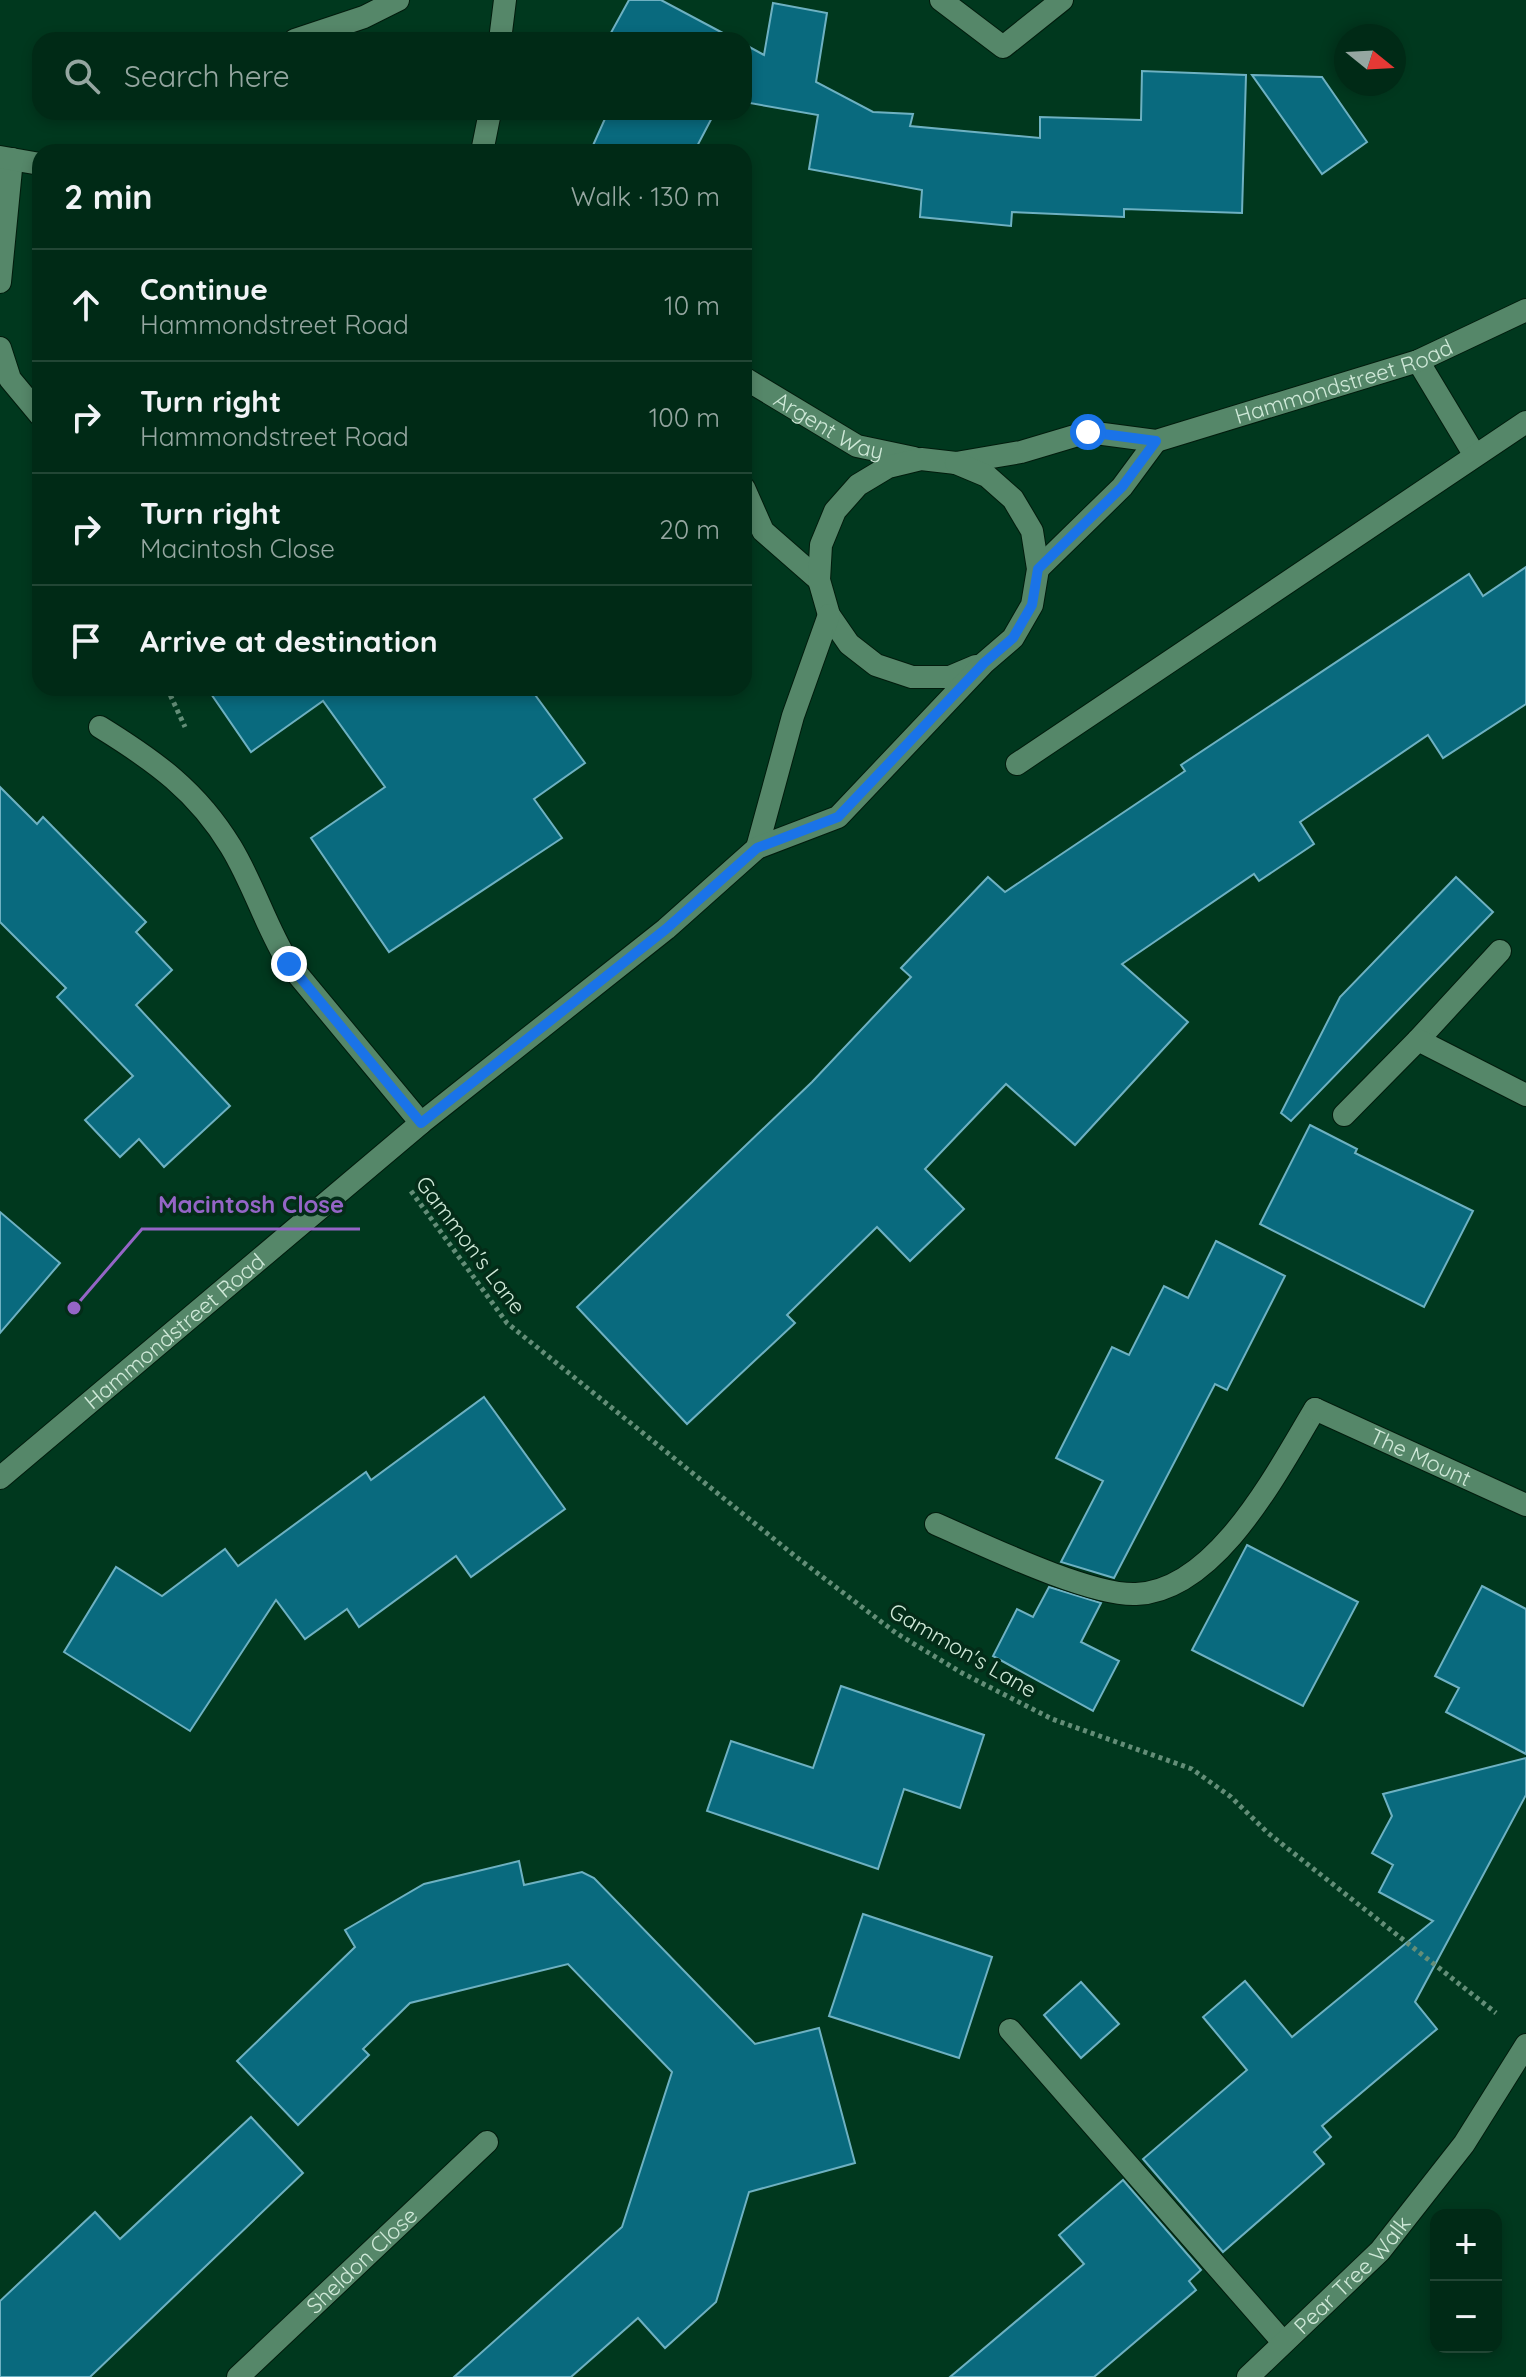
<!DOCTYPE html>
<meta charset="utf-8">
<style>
:root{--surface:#002a16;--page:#0e3623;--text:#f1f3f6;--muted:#95a7a1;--line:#224635}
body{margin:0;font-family:Quicksand,sans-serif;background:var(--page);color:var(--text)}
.controls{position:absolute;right:24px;bottom:24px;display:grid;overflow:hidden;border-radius:16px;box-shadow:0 4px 12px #0003}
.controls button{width:72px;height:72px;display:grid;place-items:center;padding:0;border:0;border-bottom:2px solid var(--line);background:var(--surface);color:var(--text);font:40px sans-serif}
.compass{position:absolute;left:1334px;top:24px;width:72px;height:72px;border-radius:50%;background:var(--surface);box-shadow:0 4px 12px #0003;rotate:108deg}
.stop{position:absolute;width:24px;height:24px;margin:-18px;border:6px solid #1a73e8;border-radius:50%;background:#fff}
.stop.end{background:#1a73e8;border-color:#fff;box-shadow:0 2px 8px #0008}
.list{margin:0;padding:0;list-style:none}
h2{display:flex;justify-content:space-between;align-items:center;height:104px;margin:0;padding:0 32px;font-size:34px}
h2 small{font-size:26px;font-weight:400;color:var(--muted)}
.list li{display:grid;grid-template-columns:52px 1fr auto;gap:24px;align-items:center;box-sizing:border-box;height:112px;padding:0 32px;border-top:2px solid var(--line)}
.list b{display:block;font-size:30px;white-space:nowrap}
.list p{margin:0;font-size:26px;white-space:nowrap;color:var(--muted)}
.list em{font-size:26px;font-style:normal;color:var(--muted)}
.icon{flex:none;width:44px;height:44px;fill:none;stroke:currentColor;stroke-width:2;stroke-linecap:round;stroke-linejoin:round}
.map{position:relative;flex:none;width:1526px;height:2377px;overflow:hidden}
.search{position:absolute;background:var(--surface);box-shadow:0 4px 12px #0003;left:32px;top:32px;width:720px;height:88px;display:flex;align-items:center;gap:20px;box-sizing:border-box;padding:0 28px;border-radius:24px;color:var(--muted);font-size:30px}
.panel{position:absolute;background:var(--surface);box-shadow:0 4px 12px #0003;left:32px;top:144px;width:720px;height:552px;border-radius:24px}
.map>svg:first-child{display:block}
.building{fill:#096a7e;stroke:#6eb1c2;stroke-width:2}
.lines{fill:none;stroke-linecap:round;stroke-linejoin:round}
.service-casing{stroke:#021c0d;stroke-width:24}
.minor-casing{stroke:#021c0d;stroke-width:24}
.tertiary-casing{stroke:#021c0d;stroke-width:24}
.path{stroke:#648e78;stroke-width:5;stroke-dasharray:4 4;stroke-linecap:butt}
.service{stroke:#558769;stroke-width:22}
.minor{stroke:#558769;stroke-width:22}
.tertiary{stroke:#558769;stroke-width:22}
.route{stroke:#1a73e8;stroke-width:10}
.labels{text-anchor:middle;stroke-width:7;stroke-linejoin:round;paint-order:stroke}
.street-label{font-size:22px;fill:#cfe9d8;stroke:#032c18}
.leader{fill:none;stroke:#9465c6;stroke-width:3}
.callout-dot{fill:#9465c6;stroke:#032c18;stroke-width:3}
.callout-label{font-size:24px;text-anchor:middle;font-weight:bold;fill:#9465c6;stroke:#032c18;stroke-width:7;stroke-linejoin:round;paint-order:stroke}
</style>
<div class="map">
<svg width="1526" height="2377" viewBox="0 0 1526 2377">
<rect width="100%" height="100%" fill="#00381e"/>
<g class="building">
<path d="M629 0H661L736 40H607Z"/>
<path d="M773 3 827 13 816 82 873 112 913 114 910 126 1040 138V117L1141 120 1142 71 1246 75 1242 213 1124 209V217L1012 212 1011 226 920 217 922 190 809 169 818 115 744 102V44L764 55Z"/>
<path d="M1252 75 1322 77 1367 142 1322 174Z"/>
<path d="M608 112H715L694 152H590Z"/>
<path d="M1526 567V704L1443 758 1428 735 1300 822 1314 844 1259 881 1254 874 1122 964 1188 1022 1075 1145 1006 1084 925 1169 964 1209 910 1261 877 1227 787 1315 795 1323 687 1424 577 1307 812 1082 911 977 901 968 988 877 1005 892 1185 771 1181 765 1469 574 1483 596Z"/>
<path d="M207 688H530L585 763 534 799 562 838 389 952 311 838 385 787 323 701 251 752Z"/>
<path d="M0 787 37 824 43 817 146 922 136 932 172 970 136 1005 230 1106 164 1167 139 1139 120 1157 85 1120 133 1076 57 997 66 988 0 922Z"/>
<path d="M1456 877 1493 912 1291 1121 1281 1113 1340 997Z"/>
<path d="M1310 1125 1357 1149 1355 1153 1473 1211 1424 1307 1260 1224Z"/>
<path d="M0 1212 60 1263 0 1333Z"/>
<path d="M1216 1241 1285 1276 1227 1390 1215 1384 1114 1578 1061 1562 1103 1481 1056 1458 1112 1347 1129 1355 1164 1286 1188 1298Z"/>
<path d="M484 1397 565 1509 471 1577 456 1556 359 1627 347 1609 305 1639 276 1600 190 1731 64 1652 116 1567 162 1596 225 1549 238 1566 366 1472 371 1480Z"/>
<path d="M1247 1545 1358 1602 1303 1706 1192 1650Z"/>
<path d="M1482 1586 1526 1609V1754L1446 1712 1459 1688 1435 1676Z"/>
<path d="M1049 1587 1101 1603 1081 1642 1119 1661 1093 1711 993 1656 1017 1609 1033 1617Z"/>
<path d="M841 1686 984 1735 960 1808 904 1789 878 1869 707 1811 731 1741 813 1768Z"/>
<path d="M1526 1758V1795L1415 2002 1437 2029 1322 2126 1331 2137 1314 2152 1324 2164 1223 2252 1143 2159 1247 2070 1203 2017 1245 1981 1292 2037 1433 1921 1379 1892 1393 1865 1372 1853 1392 1816 1383 1794Z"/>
<path d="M519 1861 524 1885 582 1872 594 1878 755 2044 819 2028 855 2163 749 2192 716 2302 665 2348 638 2318 571 2377H454L622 2227 672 2072 568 1964 410 2003 363 2049 369 2055 298 2125 237 2061 355 1947 345 1930 424 1884Z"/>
<path d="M863 1914 992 1957 959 2058 829 2016Z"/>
<path d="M1081 1982 1119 2024 1081 2058 1044 2015Z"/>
<path d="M251 2117 303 2173 90 2377H0V2301L95 2212 120 2239Z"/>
<path d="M1123 2180 1201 2270 1189 2281 1196 2290 1094 2377H950L1084 2264 1059 2235Z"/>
</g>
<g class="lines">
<defs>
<g id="service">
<path d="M295 40 364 17 398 0"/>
<path d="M1418 361 1474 454"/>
<path d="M1017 764 1526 422"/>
<path d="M1418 1040 1500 951"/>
<path d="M1344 1115 1418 1040 1526 1095"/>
<path d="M936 1524C982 1544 1089 1596 1136 1594 1217 1591 1278 1470 1315 1409"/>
<path d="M1010 2030 1283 2342"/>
</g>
<g id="minor">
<path d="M941 0 1003 47 1062 0"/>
<path d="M500 40 505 0"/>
<path d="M482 152 490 112"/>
<path d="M0 282 12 159"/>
<path d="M0 348 10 379 40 415"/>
<path d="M100 727C155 761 197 791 231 847 254 885 266 927 289 964L421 1123"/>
<path id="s1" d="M1315 1409 1526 1505"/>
<path id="s2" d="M238 2377 487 2142"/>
<path id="s3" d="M1248 2377 1380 2251 1464 2144 1526 2045"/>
</g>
<g id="tertiary">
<path d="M0 157 40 164"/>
<path id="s4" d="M744 378 857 446 914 458"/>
<path d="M744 488 763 531 819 580"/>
<path d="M1038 569 1122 487 1156 441"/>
<path id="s5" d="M976 666 950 677H912L876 665 849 644 829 615 819 580 821 545 835 511 858 485 888 467 921 459 956 463 1021 452 1088 432 1156 441 1418 361 1526 310"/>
<path d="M757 848 793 716 829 615"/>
<path id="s6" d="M0 1478 421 1123 666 929 757 848 838 817 984 663 1013 638 1032 605 1038 569 1032 531 1013 499 987 476 956 463"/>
</g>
</defs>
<use href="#service" class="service-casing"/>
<use href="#minor" class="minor-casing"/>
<use href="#tertiary" class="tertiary-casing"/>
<g class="path">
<path d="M167 688 185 727"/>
<path d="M411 1191 507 1323 795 1556 896 1633 962 1673 1052 1719 1192 1769 1231 1797 1268 1833 1496 2013"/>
</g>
<use href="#service" class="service"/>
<use href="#minor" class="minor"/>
<use href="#tertiary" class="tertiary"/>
</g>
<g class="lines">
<path class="route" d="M289 964 421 1123 666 929 757 848 838 817 984 663 1013 638 1032 605 1038 569 1122 487 1156 441 1088 432"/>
</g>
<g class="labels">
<g class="street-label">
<text dy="8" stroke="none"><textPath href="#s5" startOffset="822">Hammondstreet Road</textPath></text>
<text dy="8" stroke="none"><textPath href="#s4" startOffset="98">Argent Way</textPath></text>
<text transform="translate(471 1245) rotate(53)" y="8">Gammon's Lane</text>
<text dy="8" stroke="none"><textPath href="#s6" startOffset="228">Hammondstreet Road</textPath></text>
<text dy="8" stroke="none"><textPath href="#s1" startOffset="116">The Mount</textPath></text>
<text transform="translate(963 1650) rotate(30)" y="8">Gammon's Lane</text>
<text dy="8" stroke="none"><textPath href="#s2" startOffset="170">Sheldon Close</textPath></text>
<text dy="8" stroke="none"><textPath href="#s3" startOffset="146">Pear Tree Walk</textPath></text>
</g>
</g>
<path class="leader" d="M74 1308L142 1229H360"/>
<circle class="callout-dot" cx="74" cy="1308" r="8"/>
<g class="callout-label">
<text x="251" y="1213">Macintosh Close</text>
</g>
</svg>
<div class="controls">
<button>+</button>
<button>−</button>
</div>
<svg class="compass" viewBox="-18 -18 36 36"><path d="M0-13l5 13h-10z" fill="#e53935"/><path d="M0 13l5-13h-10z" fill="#95a7a1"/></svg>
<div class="stop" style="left:1088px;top:432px"></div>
<div class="stop end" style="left:289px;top:964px"></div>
<div class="search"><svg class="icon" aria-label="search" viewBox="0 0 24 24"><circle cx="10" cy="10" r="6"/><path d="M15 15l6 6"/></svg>Search here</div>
<section class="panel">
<h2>2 min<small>Walk · 130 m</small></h2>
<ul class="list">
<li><svg class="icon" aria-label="ahead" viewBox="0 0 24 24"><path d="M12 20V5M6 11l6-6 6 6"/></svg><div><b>Continue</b><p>Hammondstreet Road</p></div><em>10 m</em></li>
<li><svg class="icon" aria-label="right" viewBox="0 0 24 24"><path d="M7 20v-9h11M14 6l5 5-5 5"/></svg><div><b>Turn right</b><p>Hammondstreet Road</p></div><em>100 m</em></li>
<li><svg class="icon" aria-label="right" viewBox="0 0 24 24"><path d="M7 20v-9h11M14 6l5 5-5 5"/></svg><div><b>Turn right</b><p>Macintosh Close</p></div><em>20 m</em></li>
<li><svg class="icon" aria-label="arrive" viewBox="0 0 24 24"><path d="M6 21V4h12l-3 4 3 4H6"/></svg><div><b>Arrive at destination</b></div></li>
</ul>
</section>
</div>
